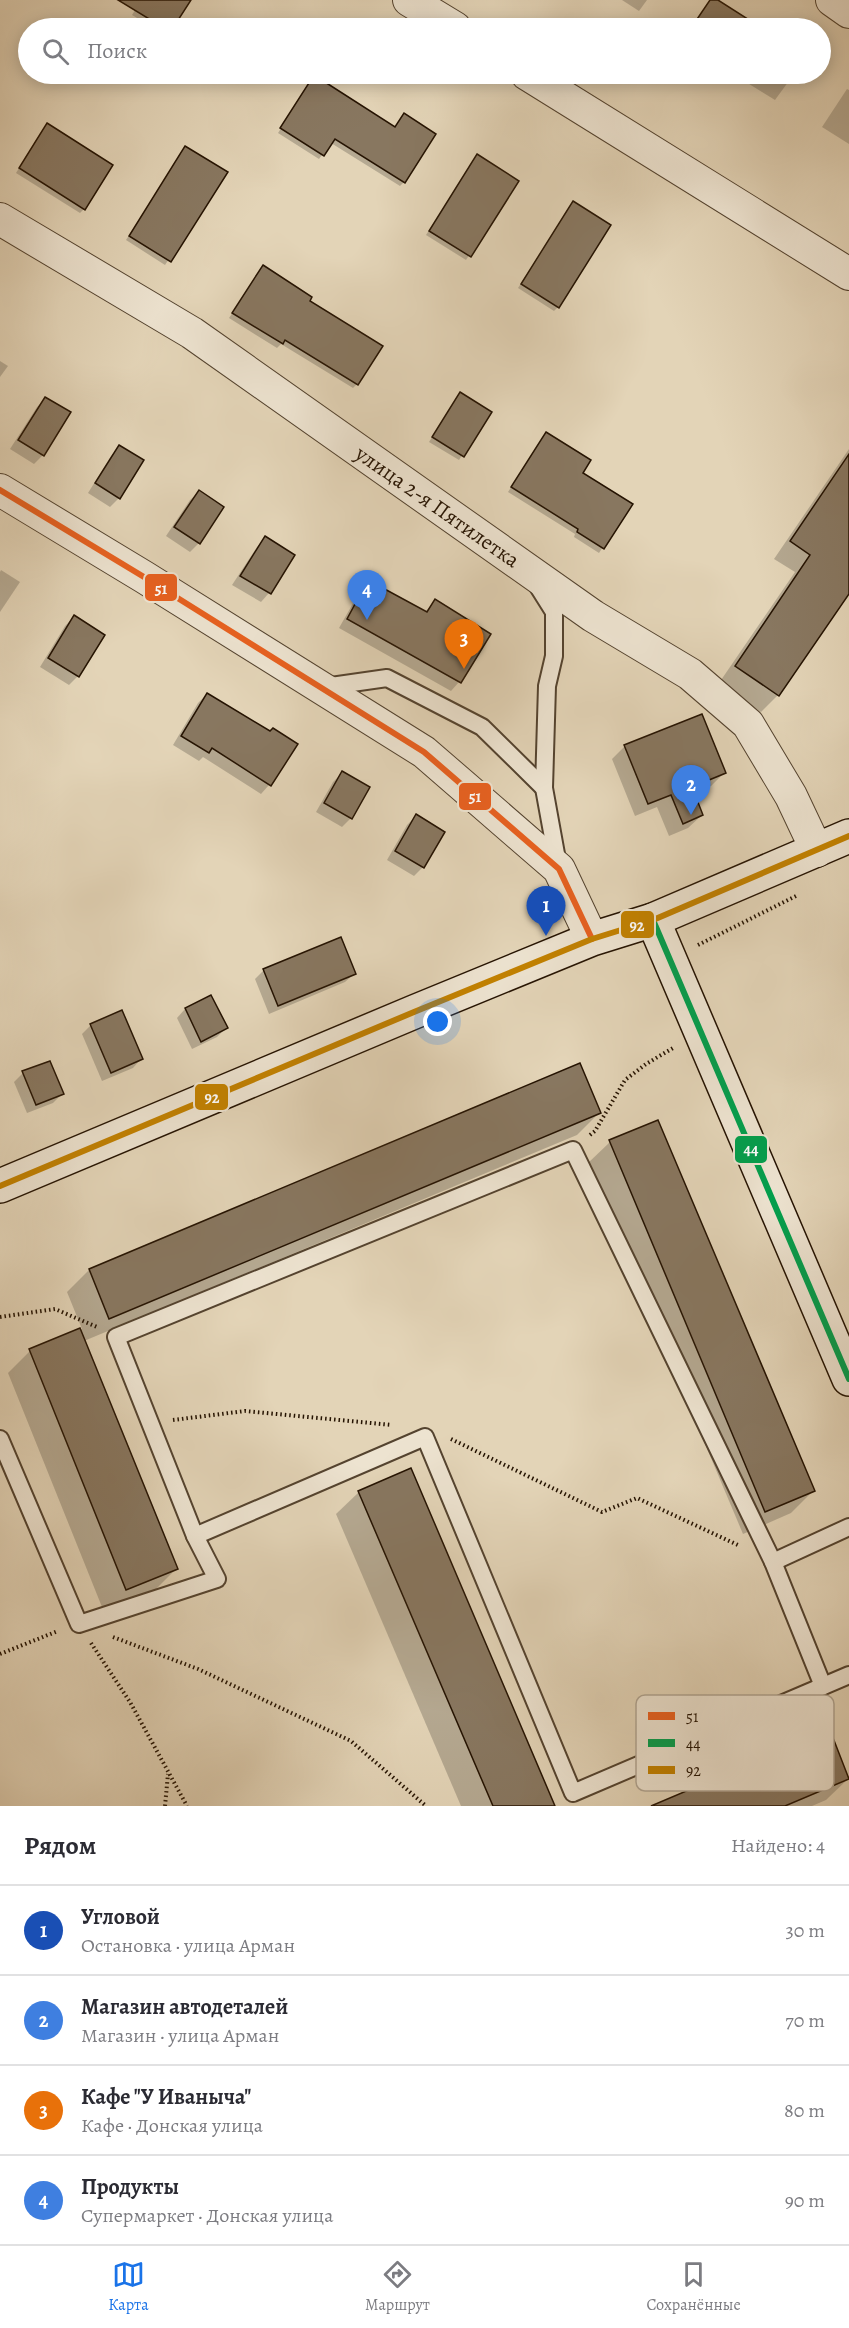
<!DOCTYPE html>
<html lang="ru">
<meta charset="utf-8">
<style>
:root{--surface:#fff;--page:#f2f2f3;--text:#2b2b33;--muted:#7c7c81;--line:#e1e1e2;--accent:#1a73e8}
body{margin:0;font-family:Alegreya,serif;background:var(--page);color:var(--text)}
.you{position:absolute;left:438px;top:1022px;width:21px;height:21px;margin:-15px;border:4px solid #fff;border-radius:50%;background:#1a73e8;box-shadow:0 0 0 9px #1a73e833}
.badge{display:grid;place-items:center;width:39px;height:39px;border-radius:50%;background:var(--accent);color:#fff;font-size:20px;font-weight:700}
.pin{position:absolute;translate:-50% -50px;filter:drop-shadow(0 2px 3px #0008)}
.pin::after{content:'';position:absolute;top:32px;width:21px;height:18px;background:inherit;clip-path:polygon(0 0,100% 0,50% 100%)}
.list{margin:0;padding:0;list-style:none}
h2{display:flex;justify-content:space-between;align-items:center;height:78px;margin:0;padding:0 24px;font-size:26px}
h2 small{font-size:20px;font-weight:400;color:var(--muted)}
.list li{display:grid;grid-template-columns:39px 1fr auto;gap:18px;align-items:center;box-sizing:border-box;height:90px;padding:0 24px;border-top:2px solid var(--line)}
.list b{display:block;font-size:22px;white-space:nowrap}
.list p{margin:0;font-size:20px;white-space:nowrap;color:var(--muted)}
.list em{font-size:20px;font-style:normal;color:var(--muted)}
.icon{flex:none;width:33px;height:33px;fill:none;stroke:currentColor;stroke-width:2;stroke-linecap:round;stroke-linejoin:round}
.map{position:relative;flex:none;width:849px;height:1806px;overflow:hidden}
.search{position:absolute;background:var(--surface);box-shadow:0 3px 15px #0003;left:18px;right:18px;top:18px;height:66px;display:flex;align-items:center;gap:15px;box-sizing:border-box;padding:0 21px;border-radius:33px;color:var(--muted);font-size:22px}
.sheet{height:438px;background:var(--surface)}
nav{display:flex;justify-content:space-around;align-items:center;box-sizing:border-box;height:84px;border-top:2px solid var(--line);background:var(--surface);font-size:16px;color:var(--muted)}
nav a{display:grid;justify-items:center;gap:3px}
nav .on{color:var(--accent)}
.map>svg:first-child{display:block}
.shadow{fill:#0003}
.building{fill:#887760;stroke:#251302;stroke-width:1.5}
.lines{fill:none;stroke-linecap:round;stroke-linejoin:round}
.lane-casing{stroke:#54432f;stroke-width:20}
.street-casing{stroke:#54432f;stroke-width:34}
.secondary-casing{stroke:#251302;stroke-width:36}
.path{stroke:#251302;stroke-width:4;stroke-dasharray:1.5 3;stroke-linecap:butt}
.lane{stroke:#ede3d0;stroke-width:16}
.street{stroke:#ede3d0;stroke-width:32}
.secondary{stroke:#ede3d0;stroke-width:33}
.bus-1-casing{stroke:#ede3d0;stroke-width:10}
.bus-2-casing{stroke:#ede3d0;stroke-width:10}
.bus-3-casing{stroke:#ede3d0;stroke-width:10}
.bus-1{stroke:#e86120;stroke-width:6}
.bus-2{stroke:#029f4d;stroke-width:6}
.bus-3{stroke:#c28100;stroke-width:6}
.labels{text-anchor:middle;stroke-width:4.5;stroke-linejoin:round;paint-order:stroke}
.street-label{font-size:22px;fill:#251302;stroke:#ede3d0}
.key{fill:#ede3d0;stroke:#b1a592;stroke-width:1.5}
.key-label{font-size:16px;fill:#251302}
.line-badge{stroke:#ede3d0;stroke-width:2}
.badge-label{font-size:16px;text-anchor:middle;font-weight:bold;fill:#fff}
</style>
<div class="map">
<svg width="849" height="1806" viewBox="0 0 849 1806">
<rect width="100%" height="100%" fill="#e3d4b7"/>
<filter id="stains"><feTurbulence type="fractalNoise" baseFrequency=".00333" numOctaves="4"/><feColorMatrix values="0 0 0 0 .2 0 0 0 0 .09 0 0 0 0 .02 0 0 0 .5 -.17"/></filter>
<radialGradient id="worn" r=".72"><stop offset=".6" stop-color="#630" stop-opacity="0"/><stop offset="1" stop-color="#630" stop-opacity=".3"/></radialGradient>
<g class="shadow">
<path d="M141 0H189L171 28H154L132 15Z"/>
<path d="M622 0H647L639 11Z"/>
<path d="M710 0H715L760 28H691Z"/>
<path d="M252 21 264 28H245Z"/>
<path d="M236 74H258L251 83Z"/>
<path d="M733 74H794L775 100Z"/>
<path d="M314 77 394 128 404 115V182L400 186 331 143 319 159 278 133Z"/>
<path d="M847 89 849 90V144L822 127Z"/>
<path d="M43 129 84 209 80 213 16 173Z"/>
<path d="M186 147 226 173 165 265 126 240Z"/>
<path d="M477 156 517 182 466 260 426 235Z"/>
<path d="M573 203 558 307 554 311 518 288Z"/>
<path d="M263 267 308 301 357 384 353 388 281 344 277 348 229 318Z"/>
<path d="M0 361 8 366 0 377Z"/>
<path d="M460 394 490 413 459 460 429 442Z"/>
<path d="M46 398 43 455 34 464 10 449 37 407Z"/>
<path d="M546 433 580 473 631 504 599 553 574 537 575 534 508 492Z"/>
<path d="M120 447 119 498 110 507 88 493 111 456Z"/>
<path d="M849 449V592L778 695 761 712 719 683 795 572 774 559Z"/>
<path d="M199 492V543L190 552 166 536 190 500Z"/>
<path d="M265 538 293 556 269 593 261 602 232 585 257 547Z"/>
<path d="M1 570 20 582 0 612V572Z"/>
<path d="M369 582 425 612 435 601 489 634 459 682 451 691 339 628 360 591Z"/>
<path d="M74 617 78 676 69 685 40 667 65 626Z"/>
<path d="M207 694 270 733 296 745 269 785 261 794 203 757 199 761 173 745 198 703Z"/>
<path d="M625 746 724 773 711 786 693 793 702 815 688 828 669 836 657 807 635 816 612 759Z"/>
<path d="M342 773 351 818 342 827 316 812 333 782Z"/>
<path d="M416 816 423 867 414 876 387 860 407 825Z"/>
<path d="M264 970 354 974 345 982 269 1014 255 979Z"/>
<path d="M211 997 226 1028 217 1037 192 1049 177 1018 185 1009Z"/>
<path d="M91 1025 141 1059 133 1068 102 1081 82 1034Z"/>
<path d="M579 1065 599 1113 577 1135 84 1341 176 1569 154 1591 104 1612 8 1373 30 1351 82 1329 67 1292 89 1270Z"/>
<path d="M23 1073 62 1094 53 1103 27 1113 14 1082Z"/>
<path d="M658 1122 813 1491 791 1513 743 1534 587 1164 610 1142Z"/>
<path d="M359 1492 553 1806H461L336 1514Z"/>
<path d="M829 1732 849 1778 826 1800 812 1806H655Z"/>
</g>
<g class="building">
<path d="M118 0H191L173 28H164Z"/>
<path d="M710 0H718L762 28H691Z"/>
<path d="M314 75 395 127 404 113 436 134 405 183 335 139 324 156 280 128Z"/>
<path d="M47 123 113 165 85 210 19 168Z"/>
<path d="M185 146 228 172 171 262 129 236Z"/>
<path d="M477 154 519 181 471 257 429 231Z"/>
<path d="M573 201 611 225 559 308 521 284Z"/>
<path d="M263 265 312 297 310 301 383 346 358 385 285 340 283 344 232 313Z"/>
<path d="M460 392 492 412 464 457 432 437Z"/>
<path d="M45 397 71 412 44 456 18 440Z"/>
<path d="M546 432 591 460 583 473 633 504 604 549 577 532 578 529 511 487Z"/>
<path d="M119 445 144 460 120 499 95 483Z"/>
<path d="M849 454V594L779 696 735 666 810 555 790 541Z"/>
<path d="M199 490 224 507 200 544 174 527Z"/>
<path d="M265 536 295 555 271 594 240 576Z"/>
<path d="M368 580 427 612 435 599 491 634 461 683 347 619Z"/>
<path d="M74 615 105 635 79 677 48 658Z"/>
<path d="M207 693 270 731 273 728 298 744 271 786 212 748 209 753 181 736Z"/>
<path d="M702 714 726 773 692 787 703 815 683 824 671 795 648 804 624 745Z"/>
<path d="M342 771 370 787 352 819 324 803Z"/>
<path d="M416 814 445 832 424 868 395 851Z"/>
<path d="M341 937 356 974 278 1006 263 969Z"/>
<path d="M211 995 228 1028 201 1042 185 1008Z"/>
<path d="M122 1010 143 1059 111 1073 90 1024Z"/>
<path d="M50 1061 64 1094 36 1105 22 1071Z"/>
<path d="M580 1063 601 1113 109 1319 89 1269Z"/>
<path d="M658 1120 815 1491 765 1512 609 1140Z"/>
<path d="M80 1328 178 1569 126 1590 29 1349Z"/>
<path d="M411 1468 555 1806H493L358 1491Z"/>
<path d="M830 1730 849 1779 785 1806H651Z"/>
</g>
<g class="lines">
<defs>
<g id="lane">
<path d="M537 585 554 612V656L547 686 544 788 558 865"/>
<path d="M324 687 387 678 482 727 544 788"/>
<path d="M0 1439 79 1624 217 1579 195 1536"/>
<path d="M849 1527 773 1562 573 1150 116 1337 195 1536 425 1437 573 1793 849 1675"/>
<path d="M773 1562 823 1686"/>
</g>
<g id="street">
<path d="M409 0 455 28"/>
<path d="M832 0 849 12"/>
<path d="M527 74 849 274"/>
<path d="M0 219 192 333 593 616 690 674 748 724 791 796 817 851"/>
<path d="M0 490 144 577 424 752 559 869 592 939"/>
</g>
<g id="secondary">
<path d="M653 920 849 1379"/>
<path d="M0 1186 414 1012 592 939 653 920 849 836"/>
</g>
</defs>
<use href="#lane" class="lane-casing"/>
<use href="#street" class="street-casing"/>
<use href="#secondary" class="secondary-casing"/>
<g class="path">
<path d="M698 945 798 895"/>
<path d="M590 1135 595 1131 625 1080 646 1064 673 1048"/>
<path d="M0 1317 55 1309 97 1327"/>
<path d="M173 1420 245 1411 392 1425"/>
<path d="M451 1439 602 1512 637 1498 740 1546"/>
<path d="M113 1637 198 1669 351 1741 426 1806"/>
<path d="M91 1643 130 1702 187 1806"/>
<path d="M0 1654 58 1631"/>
<path d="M165 1806 168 1774"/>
</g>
<use href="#lane" class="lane"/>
<use href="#street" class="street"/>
<use href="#secondary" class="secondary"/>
<defs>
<path id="bus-1" d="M0 490 144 577 424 752 559 869 592 939"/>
<path id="bus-2" d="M653 920 849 1379"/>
<path id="bus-3" d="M0 1186 414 1012 592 939 653 920 849 836"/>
</defs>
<use href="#bus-1" class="bus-1-casing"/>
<use href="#bus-2" class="bus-2-casing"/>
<use href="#bus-3" class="bus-3-casing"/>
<use href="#bus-1" class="bus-1"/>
<use href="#bus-2" class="bus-2"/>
<use href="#bus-3" class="bus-3"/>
</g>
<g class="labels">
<g class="street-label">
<text transform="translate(438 506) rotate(35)" y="8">улица 2-я Пятилетка</text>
</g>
</g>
<rect x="636" y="1695" width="198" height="96" rx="9" class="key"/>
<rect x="648" y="1712" width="27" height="8" fill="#e86120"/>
<rect x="648" y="1739" width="27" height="8" fill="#029f4d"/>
<rect x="648" y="1766" width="27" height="8" fill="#c28100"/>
<g class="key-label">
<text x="686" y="1722">51</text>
<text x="686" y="1749">44</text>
<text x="686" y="1776">92</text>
</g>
<g class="line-badge">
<rect x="144" y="573" width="34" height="29" rx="6" fill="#e86120"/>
<rect x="458" y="782" width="34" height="29" rx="6" fill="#e86120"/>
<rect x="620" y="910" width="35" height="29" rx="6" fill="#c28100"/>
<rect x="194" y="1083" width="35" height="28" rx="6" fill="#c28100"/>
<rect x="734" y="1135" width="34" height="29" rx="6" fill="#029f4d"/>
</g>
<g class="badge-label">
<text x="161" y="594">51</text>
<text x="475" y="802">51</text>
<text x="637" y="931">92</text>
<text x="212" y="1103">92</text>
<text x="751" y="1155">44</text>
</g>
<rect width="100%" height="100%" filter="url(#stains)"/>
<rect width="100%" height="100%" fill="url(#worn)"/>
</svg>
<div class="you"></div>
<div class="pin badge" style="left:546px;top:936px;background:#1a4fb4">1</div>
<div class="pin badge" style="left:691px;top:815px;background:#3f7fe0">2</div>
<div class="pin badge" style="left:464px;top:669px;background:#e8710a">3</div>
<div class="pin badge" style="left:367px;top:620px;background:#3f7fe0">4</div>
<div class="search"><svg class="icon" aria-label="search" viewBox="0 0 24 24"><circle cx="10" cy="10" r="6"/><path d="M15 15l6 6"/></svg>Поиск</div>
</div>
<section class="sheet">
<h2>Рядом<small>Найдено: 4</small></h2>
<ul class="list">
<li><span class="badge" style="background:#1a4fb4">1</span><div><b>Угловой</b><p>Остановка · улица Арман</p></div><em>30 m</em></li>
<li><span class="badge" style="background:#3f7fe0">2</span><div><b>Магазин автодеталей</b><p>Магазин · улица Арман</p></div><em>70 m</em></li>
<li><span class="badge" style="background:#e8710a">3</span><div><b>Кафе &quot;У Иваныча&quot;</b><p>Кафе · Донская улица</p></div><em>80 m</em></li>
<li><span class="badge" style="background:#3f7fe0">4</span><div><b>Продукты</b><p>Супермаркет · Донская улица</p></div><em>90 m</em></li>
</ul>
</section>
<nav>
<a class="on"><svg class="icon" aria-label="map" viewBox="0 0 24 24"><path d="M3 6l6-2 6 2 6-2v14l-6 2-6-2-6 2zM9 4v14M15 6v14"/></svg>Карта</a>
<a><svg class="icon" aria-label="directions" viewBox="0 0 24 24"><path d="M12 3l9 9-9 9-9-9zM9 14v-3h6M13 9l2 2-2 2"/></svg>Маршрут</a>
<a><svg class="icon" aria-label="saved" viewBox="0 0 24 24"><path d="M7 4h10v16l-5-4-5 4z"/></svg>Сохранённые</a>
</nav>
